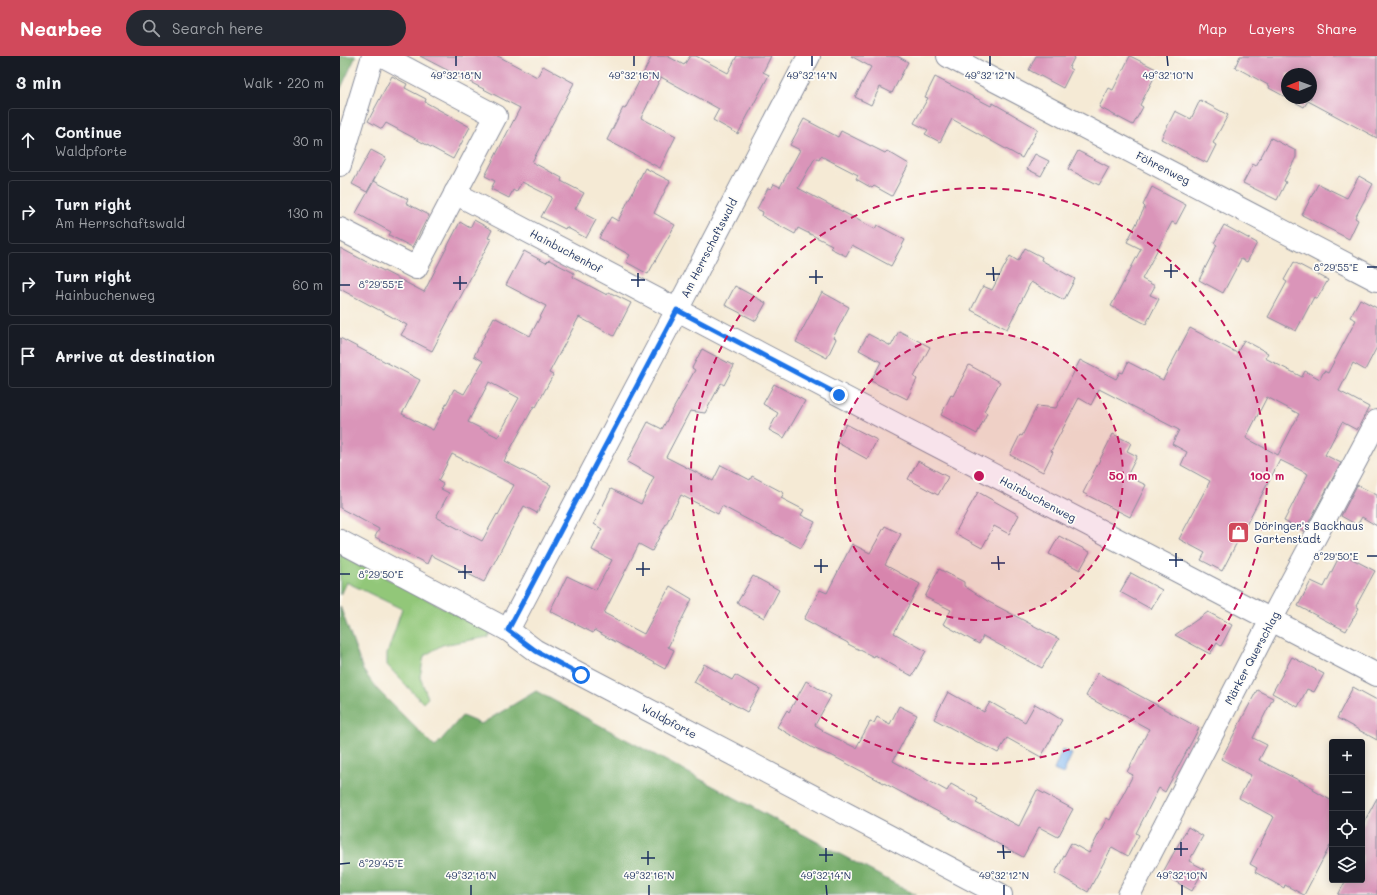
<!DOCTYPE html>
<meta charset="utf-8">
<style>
:root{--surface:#171b24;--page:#242831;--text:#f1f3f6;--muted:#9ea1a6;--line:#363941;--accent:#d1495b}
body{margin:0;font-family:Mali,sans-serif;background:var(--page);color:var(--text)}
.controls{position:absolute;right:12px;bottom:12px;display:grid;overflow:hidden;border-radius:4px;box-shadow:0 2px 10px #0003}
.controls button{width:36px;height:36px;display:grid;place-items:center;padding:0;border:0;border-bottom:1px solid var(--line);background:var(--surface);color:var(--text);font:20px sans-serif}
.compass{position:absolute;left:941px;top:12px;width:36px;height:36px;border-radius:50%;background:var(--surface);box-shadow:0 2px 10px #0003;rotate:269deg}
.stop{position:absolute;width:12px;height:12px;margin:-9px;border:3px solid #1a73e8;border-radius:50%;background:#fff}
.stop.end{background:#1a73e8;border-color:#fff;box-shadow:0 1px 4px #0008}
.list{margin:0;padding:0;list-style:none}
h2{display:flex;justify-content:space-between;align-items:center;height:52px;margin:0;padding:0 16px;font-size:17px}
h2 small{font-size:13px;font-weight:400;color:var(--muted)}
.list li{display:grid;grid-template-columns:26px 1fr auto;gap:12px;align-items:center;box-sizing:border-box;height:64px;margin:0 8px 8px;padding:0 8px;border:1px solid var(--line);border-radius:4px}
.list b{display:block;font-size:15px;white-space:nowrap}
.list p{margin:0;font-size:13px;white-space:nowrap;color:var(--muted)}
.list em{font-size:13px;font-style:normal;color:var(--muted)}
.icon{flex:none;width:22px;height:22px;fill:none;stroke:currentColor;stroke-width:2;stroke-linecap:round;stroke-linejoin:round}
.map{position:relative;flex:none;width:1037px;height:839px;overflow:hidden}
header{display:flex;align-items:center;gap:24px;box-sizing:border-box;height:56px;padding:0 20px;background:var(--accent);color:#fff}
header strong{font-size:19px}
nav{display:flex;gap:22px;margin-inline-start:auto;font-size:14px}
.search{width:280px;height:36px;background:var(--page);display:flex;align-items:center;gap:10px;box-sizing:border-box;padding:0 14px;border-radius:22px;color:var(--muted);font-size:15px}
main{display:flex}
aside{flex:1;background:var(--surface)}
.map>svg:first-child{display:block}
.green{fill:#92c779;stroke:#567b6c}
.forest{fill:#75ac69;stroke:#486e64}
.water{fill:#83b8f1;stroke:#4f74a8}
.building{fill:#da95b9;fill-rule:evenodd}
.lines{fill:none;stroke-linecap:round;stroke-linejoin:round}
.street-casing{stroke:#888c9a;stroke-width:24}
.street{stroke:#fff;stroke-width:22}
.route{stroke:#1a73e8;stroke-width:5}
.ticks{fill:none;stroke:#1b2f5e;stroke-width:1.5}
.ring{fill:none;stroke:#c2185b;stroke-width:2;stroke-dasharray:7 5}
.labels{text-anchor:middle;stroke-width:3.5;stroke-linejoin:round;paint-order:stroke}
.street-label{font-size:11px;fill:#1b2f5e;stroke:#fdfcf7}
.poi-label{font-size:11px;fill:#1b2f5e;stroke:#fdfcf7;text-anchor:start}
.ticks-label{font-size:10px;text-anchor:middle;fill:#1b2f5e;stroke:#fdfcf7;stroke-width:3.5;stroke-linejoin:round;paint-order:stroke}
.centre{fill:#c2185b;stroke:#fdfcf7;stroke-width:2}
.ring-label{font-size:12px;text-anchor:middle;font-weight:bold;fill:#c2185b;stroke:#fdfcf7;stroke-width:3.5;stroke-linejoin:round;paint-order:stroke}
</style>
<header>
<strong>Nearbee</strong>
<div class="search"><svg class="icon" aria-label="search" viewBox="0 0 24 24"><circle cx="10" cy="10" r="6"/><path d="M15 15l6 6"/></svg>Search here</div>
<nav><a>Map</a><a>Layers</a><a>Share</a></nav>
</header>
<main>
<aside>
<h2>3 min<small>Walk · 220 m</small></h2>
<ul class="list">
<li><svg class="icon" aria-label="ahead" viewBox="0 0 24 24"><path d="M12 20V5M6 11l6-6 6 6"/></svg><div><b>Continue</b><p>Waldpforte</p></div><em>30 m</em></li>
<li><svg class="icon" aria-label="right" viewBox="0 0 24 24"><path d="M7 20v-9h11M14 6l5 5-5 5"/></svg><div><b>Turn right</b><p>Am Herrschaftswald</p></div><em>130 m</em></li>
<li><svg class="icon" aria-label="right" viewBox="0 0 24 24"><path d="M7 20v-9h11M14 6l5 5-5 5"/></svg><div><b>Turn right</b><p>Hainbuchenweg</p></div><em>60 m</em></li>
<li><svg class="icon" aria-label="arrive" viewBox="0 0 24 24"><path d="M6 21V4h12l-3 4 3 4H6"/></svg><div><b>Arrive at destination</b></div></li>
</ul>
</aside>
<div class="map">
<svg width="1037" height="839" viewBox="0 0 1037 839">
<rect width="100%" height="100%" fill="#fdfcf7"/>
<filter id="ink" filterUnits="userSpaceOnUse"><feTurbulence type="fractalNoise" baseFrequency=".025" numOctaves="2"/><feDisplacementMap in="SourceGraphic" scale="8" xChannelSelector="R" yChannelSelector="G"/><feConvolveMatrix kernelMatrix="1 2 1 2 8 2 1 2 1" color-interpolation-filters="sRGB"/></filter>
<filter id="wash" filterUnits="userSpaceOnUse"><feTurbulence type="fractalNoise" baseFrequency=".012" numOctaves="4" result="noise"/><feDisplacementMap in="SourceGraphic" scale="16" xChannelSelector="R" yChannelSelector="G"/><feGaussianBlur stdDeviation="0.9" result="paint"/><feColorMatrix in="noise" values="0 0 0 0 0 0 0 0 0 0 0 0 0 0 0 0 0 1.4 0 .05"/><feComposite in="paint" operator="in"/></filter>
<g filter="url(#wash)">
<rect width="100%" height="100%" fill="#f5ead5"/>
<path class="green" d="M0 498 150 576 148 581 102 589 84 600 80 621 88 642 83 647 47 609V598L62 553 6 526 0 539Z"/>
<g class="forest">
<path d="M0 0H16L0 34Z"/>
<path d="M0 550 23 614 36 632 95 691 122 660 141 668 196 635 576 839H0Z"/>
</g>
<path class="water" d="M722 694 732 698 723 718 714 714Z"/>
<g id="blocks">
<g class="building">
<path d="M80 0H158L197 21 203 10 234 27 192 106 222 122 221 125 244 137 235 153 256 164 246 182 226 171 225 173 201 161 212 141 182 126 176 136 173 134 169 142 151 133 155 125 145 120 180 52Z"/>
<path d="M312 0H327L344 9 350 0H356L388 17 397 0H431L423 16 429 19 398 78 373 64 379 53 321 21 301 62 336 80 320 112 267 84 283 52 285 53Z"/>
<path d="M511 0H557L568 6 552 37 540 31 531 49 515 41 531 11Z"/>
<path d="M696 0H735L729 12 732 14 723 32 689 14Z"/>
<path d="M790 0 818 14 800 49 803 51 793 69 759 51 769 32 773 34Z"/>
<path d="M900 0H1037V82L968 45 964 51 929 32 930 30 895 11ZM947 18H971V42H947Z"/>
<path d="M52 20 67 28 65 32 86 43 85 46 130 71 113 103 46 67 42 73 28 65Z"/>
<path d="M595 21 651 50 653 47 698 73 682 102 612 63 600 86 585 78 588 74 574 67 588 42 585 41Z"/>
<path d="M860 44 888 59 873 87 876 89 867 107 821 83 835 55 851 63Z"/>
<path d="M464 63 498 81 501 75 545 97 547 95 569 108 552 140 534 130 532 132 516 123 518 119 481 100 479 104 475 102 458 132 535 173 537 169 565 184 551 210 512 189 506 200 490 192 492 189 458 172 455 178 422 160 423 156 417 153 428 132 431 133 434 128 440 131 460 94 450 89Z"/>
<path d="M931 82 956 95V101L944 125 946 126 937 144 903 127 913 108 916 110Z"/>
<path d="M31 94 46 102 27 136 12 128Z"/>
<path d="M738 95 769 111 759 129 728 113Z"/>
<path d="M695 98 709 105 701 120 687 113Z"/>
<path d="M305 112 330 125 314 157 335 169 308 218 286 206 290 199 259 182 271 161 278 165Z"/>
<path d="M1019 120 1033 128 1015 162 1018 164 1009 183 962 159 978 128 1007 142Z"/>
<path d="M34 125 68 143 66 147 89 159 72 191 49 179 51 176 16 157Z"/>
<path d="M812 131 846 149 836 168 832 166 802 223 815 230 810 239 819 243 806 268 771 250 801 193 787 186 805 151 803 149Z"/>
<path d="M134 164 152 174 148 182 151 183 92 295 61 279 67 269 0 233V192L84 236 120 166 130 172Z"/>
<path d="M884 169 917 187 907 206 901 203 883 237 859 224 877 189 874 187Z"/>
<path d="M685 192 702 201 701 204 735 223 724 244 691 226 667 273 631 254 643 230 652 234 670 200 678 205Z"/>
<path d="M184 195 206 207 209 204 234 217 233 221 267 239 269 236 291 247 274 280 239 261 209 317 213 319 196 351 194 350 164 405 211 429 197 457 184 450 144 526 91 499 87 508 35 481 39 473 0 452V282L80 324 62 358 93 374 114 333 124 338 143 305 134 300 154 261 190 280 206 250 166 229ZM149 326 179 342 158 381 128 366ZM112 398 174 429 158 459 157 458 142 485 96 461 109 437 101 433 103 428 98 425Z"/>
<path d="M954 206 988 224 977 243 974 241 956 275 928 261 947 226 944 224Z"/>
<path d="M395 230 426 247 416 265 385 249Z"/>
<path d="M482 236 509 251 493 282 496 283 487 302 456 286Z"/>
<path d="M1020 243 1037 252V291L1025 314 1013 307 999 335 1029 351 1017 374 1002 366 985 399 1001 407 964 475 944 465 968 418 940 404 882 515 861 504 865 497 839 483 870 425 841 409 847 396 832 388 839 374 759 333 751 349 739 342 711 395 713 396 703 416 670 399 680 379 682 380 697 350 716 352 740 304 776 323 780 316 783 317 788 306 823 324 850 272 897 297 904 284 928 297 925 302 962 321 965 315 980 323 984 315 988 317 1016 264 1010 261ZM927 341 959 358 938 399 906 382Z"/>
<path d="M559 275 590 291 574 321 577 323 567 343 531 325 541 306 519 294 528 278 551 290Z"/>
<path d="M362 293 394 310 384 329 381 327 365 357 350 355 326 401 373 425 381 409 410 424 412 420 444 437 441 442 464 454 461 459 475 466 461 492 382 450 378 458 341 439 312 495 299 488 264 557 304 578 330 530 352 543 328 591 334 594 325 613 254 574 253 577 210 555 227 520 256 534 272 504 252 494 262 473 254 468 271 433 301 448 314 421 287 406 308 366 322 373 355 314 352 312Z"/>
<path d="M629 309 660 326 644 355 647 357 637 378 601 359 611 339 613 340Z"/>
<path d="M434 328 465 345 444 382 429 374 438 357 423 348Z"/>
<path d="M506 368 537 384 527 403 496 386Z"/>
<path d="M773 378 791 387 787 395 797 400 787 420 806 429 790 461 743 437Z"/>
<path d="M578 405 608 421 598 439 568 423Z"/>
<path d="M1017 429 1037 439V470L1022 461 1017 469 1001 460Z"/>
<path d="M638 436 679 459 669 478 654 470 642 492 615 477Z"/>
<path d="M545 470 561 478 545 509 580 528 554 577 586 595 572 620 535 599 534 601 508 588V587L464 563 480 534 487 537 512 488 530 497Z"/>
<path d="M719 480 750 496 740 514 709 498Z"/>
<path d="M1001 497 1035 515 1016 550 1019 552 1006 575 958 550 971 525 984 531Z"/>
<path d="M599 513 624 526V530L649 546 719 583 702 612 643 580 639 588 603 568 611 554 585 541Z"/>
<path d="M791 517 822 534 811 553 780 536Z"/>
<path d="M413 520 439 534 424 562 397 547Z"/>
<path d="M868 556 892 569 881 590 877 587 870 598 835 579Z"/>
<path d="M952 601 984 618 974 636 967 633 958 651 932 637Z"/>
<path d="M364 608 392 624 395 619 420 633 407 656 354 626Z"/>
<path d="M758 617 859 672 825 736 819 732 796 777 799 779 788 800 772 791 748 836 715 817 731 787 749 797 767 762 770 764 793 719 787 716 809 673 772 653 771 654 746 640Z"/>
<path d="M466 625 491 640 475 669 483 674 482 675 516 692 530 666 534 667 537 661 550 668 559 650 577 659 553 705 607 735 611 728 638 743 636 747 679 770 697 734 733 753 718 781 699 771 683 801 542 726 489 698V699L473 692 437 671 447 654 449 656Z"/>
<path d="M1013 631 1037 644V684L997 662Z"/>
<path d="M917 634 933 642 913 682 927 689 919 704 974 732 973 734 992 745V786L964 839 945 829 944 832 915 816 917 812 910 808 934 761 899 742 911 719 881 703Z"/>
<path d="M608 636 644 656 650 646 685 666 695 648 722 664 701 701 667 682 658 697 594 663Z"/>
<path d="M1037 742V839H998L1006 824H1022V770Z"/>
<path d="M848 771 863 780 849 805 864 813 852 835 822 818Z"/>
</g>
</g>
</g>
<g filter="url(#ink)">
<use href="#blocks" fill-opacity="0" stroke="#888c9a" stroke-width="1"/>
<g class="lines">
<defs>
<g id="street">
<path d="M608 0 1037 224"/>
<path d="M0 109 33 0"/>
<path d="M115 137 427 301 1037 619"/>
<path d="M0 173 76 212 156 60 43 0"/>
<path d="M0 485 168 574 196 595 661 839"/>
<path d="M168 574 337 254 469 0"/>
<path d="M789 839 931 564 1037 365"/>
</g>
</defs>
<use href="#street" class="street-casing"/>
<use href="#street" class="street"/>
</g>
</g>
<g class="lines" filter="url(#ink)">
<path class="route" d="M241 619 196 595 168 574 337 254 499 339"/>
</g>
<path class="ticks" d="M116 0V10M294 0V10M472 0V10M650 0V10M827 0 828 10M831 208V222M653 211 654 225M1027 211H1037M476 214V228M824 215H838M298 217V231M646 218H660M120 220V234M469 221H483M291 224H305M113 227H127M0 229H10M836 497V511M658 500 659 514M1027 500H1037M481 503V517M829 504H843M303 506V520M651 507H665M125 509V523M474 510H488M296 513H310M118 516H132M0 518H10M841 786V800M663 789 664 803M486 792V806M834 793H848M308 795V809M657 796H671M479 799H493M301 802H315M0 808 10 807M131 829V839M309 829V839M486 829 487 839M664 829V839M842 829V839"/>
<circle cx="639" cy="420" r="144" fill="#c2185b" fill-opacity=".12"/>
<g class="ring">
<circle cx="639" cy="420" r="144"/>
<circle cx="639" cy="420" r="288"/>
</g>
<defs>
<symbol id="shop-square" viewBox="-11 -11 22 22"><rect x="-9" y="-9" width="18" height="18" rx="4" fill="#d1495b" stroke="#fdfcf7"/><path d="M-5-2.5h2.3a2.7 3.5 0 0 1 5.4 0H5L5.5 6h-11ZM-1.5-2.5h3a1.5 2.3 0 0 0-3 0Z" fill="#fff"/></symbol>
</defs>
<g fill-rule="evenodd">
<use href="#shop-square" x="886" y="464" width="25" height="25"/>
</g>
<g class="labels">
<g class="street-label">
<text transform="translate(823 112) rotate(27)" y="4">Föhrenweg</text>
<text transform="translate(369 192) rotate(-63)" y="4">Am Herrschaftswald</text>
<text transform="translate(226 195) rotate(28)" y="4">Hainbuchenhof</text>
<text transform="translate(698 443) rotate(28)" y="4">Hainbuchenweg</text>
<text transform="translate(912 602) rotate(-62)" y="4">Märker Querschlag</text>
<text transform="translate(329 665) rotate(28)" y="4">Waldpforte</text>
</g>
<g class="poi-label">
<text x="914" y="474">Döringer's Backhaus<tspan x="914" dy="13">Gartenstadt</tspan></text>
</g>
</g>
<g class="ticks-label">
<text x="116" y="23">49°32'18"N</text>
<text x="294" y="23">49°32'16"N</text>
<text x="472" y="23">49°32'14"N</text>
<text x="650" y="23">49°32'12"N</text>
<text x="828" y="23">49°32'10"N</text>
<text x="996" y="215">8°29'55"E</text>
<text x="41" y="232">8°29'55"E</text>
<text x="996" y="504">8°29'50"E</text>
<text x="41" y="522">8°29'50"E</text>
<text x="41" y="811">8°29'45"E</text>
<text x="131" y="823">49°32'18"N</text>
<text x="309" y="823">49°32'16"N</text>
<text x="486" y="823">49°32'14"N</text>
<text x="664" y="823">49°32'12"N</text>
<text x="842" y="823">49°32'10"N</text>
</g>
<circle cx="639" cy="420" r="6" class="centre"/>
<g class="ring-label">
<text x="783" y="424">50 m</text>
<text x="927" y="424">100 m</text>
</g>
</svg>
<div class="controls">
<button>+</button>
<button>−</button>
<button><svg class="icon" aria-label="locate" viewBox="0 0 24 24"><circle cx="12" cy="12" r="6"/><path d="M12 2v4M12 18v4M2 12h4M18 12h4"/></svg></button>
<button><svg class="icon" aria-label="layers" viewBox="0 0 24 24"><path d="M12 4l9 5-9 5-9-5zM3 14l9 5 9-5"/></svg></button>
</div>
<svg class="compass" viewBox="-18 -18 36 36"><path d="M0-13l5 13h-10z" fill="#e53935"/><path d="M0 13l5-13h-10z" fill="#9ea1a6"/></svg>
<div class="stop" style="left:241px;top:619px"></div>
<div class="stop end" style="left:499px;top:339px"></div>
</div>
</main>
